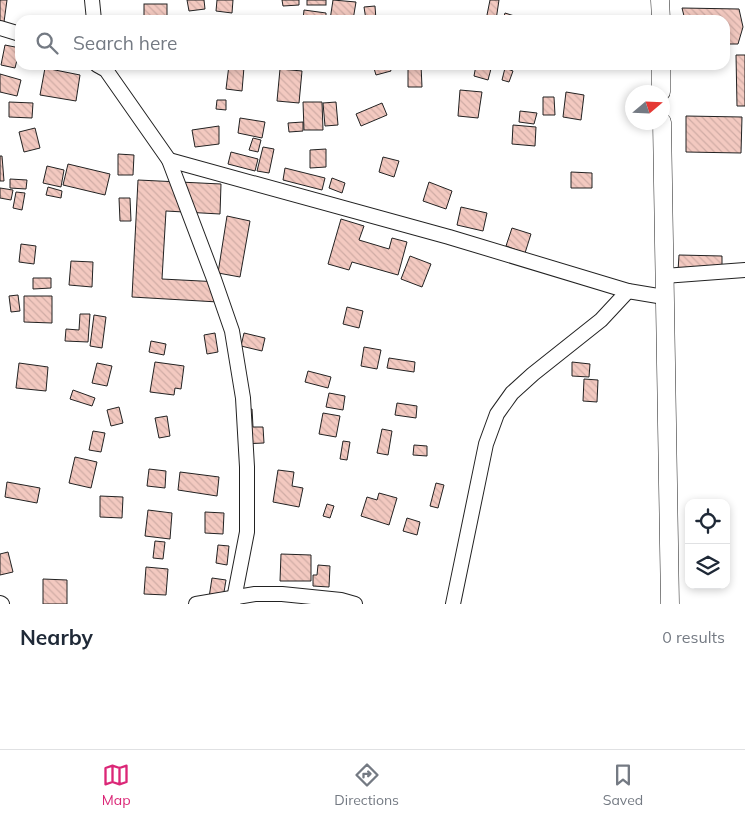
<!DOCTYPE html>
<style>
:root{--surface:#fff;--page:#f6f6f7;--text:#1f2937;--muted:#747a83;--line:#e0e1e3;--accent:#db2777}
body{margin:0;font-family:Mulish,sans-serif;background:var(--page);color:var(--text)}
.controls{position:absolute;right:15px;bottom:15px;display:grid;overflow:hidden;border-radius:10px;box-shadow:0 2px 8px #0003}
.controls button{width:45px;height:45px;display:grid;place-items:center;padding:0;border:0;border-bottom:1px solid var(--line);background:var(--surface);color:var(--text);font:25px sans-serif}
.compass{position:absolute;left:625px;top:85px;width:45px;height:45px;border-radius:50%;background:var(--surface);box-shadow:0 2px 8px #0003;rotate:71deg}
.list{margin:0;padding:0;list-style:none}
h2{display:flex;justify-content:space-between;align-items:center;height:65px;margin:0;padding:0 20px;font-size:21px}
h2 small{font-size:16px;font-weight:400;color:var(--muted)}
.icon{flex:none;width:28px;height:28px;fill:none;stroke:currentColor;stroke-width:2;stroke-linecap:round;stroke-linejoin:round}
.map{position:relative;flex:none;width:745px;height:604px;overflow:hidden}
.search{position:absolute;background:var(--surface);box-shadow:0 2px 8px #0003;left:15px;right:15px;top:15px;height:55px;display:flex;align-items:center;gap:12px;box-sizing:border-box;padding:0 18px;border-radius:15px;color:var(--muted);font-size:19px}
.sheet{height:145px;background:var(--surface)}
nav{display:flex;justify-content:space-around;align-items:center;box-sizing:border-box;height:70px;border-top:1px solid var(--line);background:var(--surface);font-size:14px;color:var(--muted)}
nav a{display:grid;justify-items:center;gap:2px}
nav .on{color:var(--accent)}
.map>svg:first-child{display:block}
.building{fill:url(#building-back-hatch);stroke:#222}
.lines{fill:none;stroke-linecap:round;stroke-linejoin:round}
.minor-casing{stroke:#222;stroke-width:16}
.tertiary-casing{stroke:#222;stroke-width:19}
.minor{stroke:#fff;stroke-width:14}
.tertiary{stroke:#fff;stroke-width:18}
</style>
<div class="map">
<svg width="745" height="604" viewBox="0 0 745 604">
<defs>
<pattern id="building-back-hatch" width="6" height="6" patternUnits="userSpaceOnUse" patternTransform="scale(1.25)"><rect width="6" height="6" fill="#f3c9c0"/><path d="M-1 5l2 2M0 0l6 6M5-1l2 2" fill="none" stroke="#d0aca5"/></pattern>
</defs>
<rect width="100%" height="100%" fill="#fff"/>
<g class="building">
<path d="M0 0H7L4 22 0 21Z"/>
<path d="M187 0H204L205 9 189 11Z"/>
<path d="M217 0H233L232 13 216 11Z"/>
<path d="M282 0H299V5L283 6Z"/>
<rect x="307" y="0" width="19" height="5"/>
<path d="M333 0 356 2 353 20H330Z"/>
<path d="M490 0H499L496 20H486Z"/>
<rect x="144" y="4" width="23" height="15"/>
<path d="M375 6 376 20H366L364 7Z"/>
<path d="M682 8 739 9 743 27 738 44H725V20H685Z"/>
<path d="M304 10 326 13V20H303Z"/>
<path d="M505 13 527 20H503Z"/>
<path d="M5 45 20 48 15 68 1 65Z"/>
<path d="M736 55H745V106H737Z"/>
<path d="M229 65 244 67 242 91 226 89Z"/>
<path d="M373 65H389L391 71 376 75Z"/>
<path d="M408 65H421L422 87H408Z"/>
<path d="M476 65H492L488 80 474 76Z"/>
<path d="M45 68 80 75 76 101 40 95Z"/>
<path d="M505 68 513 71 509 82 502 80Z"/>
<path d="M280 69 302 71 299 103 277 101Z"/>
<path d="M0 74 21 80 17 96 0 92Z"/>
<path d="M460 90 482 92 478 118 458 116Z"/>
<path d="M566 92 584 95 581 120 563 117Z"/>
<path d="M543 97H554L555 115H543Z"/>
<path d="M217 100H226V110L216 109Z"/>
<path d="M9 102 33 103 32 118 9 117Z"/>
<path d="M303 102H322L323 130H304Z"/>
<path d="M336 102 338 125 325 126 323 103Z"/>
<path d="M382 103 387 115 361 126 356 114Z"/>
<path d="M520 111 537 113 534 124 519 122Z"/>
<path d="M686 116 742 117 741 153 686 152Z"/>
<path d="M240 118 265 122 262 138 238 133Z"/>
<path d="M303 122V131L289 132 288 123Z"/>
<path d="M513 125 536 127 535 146 512 144Z"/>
<path d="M219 126V144L195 147 192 130Z"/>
<path d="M35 128 40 148 24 152 19 132Z"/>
<path d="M253 138 261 140 258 152 249 150Z"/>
<path d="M263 147 274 149 269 173 257 171Z"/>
<path d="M326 149V167L310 168V150Z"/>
<path d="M231 152 258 159 255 171 228 164Z"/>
<path d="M118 154 134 155 133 175H118Z"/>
<path d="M0 156H2L4 181H0Z"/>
<path d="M383 157 399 161 394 177 379 172Z"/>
<path d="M68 164 110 174 105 195 63 185Z"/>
<path d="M47 166 64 170 61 187 43 183Z"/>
<path d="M285 168 325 178 322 190 283 180Z"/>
<path d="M571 172 592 173V188H571Z"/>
<path d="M332 178 345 183 342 193 329 188Z"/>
<path d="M10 179 27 180 26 189 10 188Z"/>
<path d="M138 180 221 184 220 214 166 211 162 279 220 282 218 302 132 297Z"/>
<path d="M429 182 452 191 446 209 423 201Z"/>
<path d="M48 187 62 191 61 198 46 195Z"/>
<path d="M0 188 13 190 11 200 0 198Z"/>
<path d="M16 192 25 193 22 210 13 208Z"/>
<path d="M119 198H130L131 221H120Z"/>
<path d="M461 207 487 213 483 231 457 225Z"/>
<path d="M227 216 250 221 240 277 218 273Z"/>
<path d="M341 219 364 226 359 240 389 249 392 238 407 242 398 275 352 262 349 270 328 264Z"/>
<path d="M512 228 531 234 525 253 506 246Z"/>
<path d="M21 244 36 246 34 264 19 262Z"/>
<path d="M679 255 722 256V271H678Z"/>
<path d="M410 256 431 264 422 287 401 279Z"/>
<path d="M71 261 93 262 92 287 69 285Z"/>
<path d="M33 278H51V288L33 289Z"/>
<path d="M18 295 20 311 11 312 9 296Z"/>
<path d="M24 296H52V323L24 322Z"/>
<path d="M347 307 363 311 359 328 343 324Z"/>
<path d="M80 314H90L88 342 65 341 66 329 79 330Z"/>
<path d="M94 315 106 317 102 348 90 346Z"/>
<path d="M215 333 218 352 207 354 204 335Z"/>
<path d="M244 333 265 338 262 351 241 346Z"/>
<path d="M151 341 166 344 164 355 149 352Z"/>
<path d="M364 347 381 350 377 369 361 366Z"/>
<path d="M389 358 415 362 414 372 387 368Z"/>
<path d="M155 362 184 366 181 389 175 388 174 395 150 392Z"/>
<path d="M572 362 590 364 589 377 572 376Z"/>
<path d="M19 363 48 367 46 391 16 388Z"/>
<path d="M97 363 112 366 107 386 92 383Z"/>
<path d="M308 371 331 377 328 388 305 382Z"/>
<path d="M584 379 598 380 597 402 583 401Z"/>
<path d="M73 390 95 398 92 406 70 399Z"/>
<path d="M329 393 345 396 343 410 326 407Z"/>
<path d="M397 403 417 406 416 418 395 415Z"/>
<path d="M119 407 123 423 111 426 107 410Z"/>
<path d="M252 409 253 427H263L264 443 241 444 239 410Z"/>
<path d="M323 413 340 416 336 437 319 434Z"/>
<path d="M167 416 170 436 159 438 155 418Z"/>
<path d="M382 429 392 431 388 455 377 453Z"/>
<path d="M93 431 105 433 101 452 89 450Z"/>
<path d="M343 441 350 442 347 460 340 459Z"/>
<path d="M414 445 427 446V456L413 455Z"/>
<path d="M75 457 97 462 91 488 69 483Z"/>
<path d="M149 469 166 471 165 488 147 486Z"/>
<path d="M278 470 294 472 292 486 303 488 299 507 273 502Z"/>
<path d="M180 472 219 477 217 496 178 490Z"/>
<path d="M7 482 40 488 37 503 5 497Z"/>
<path d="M436 483 444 485 438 508 430 506Z"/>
<path d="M379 493 397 498 389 525 361 516 367 497 377 500Z"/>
<path d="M100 496 123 497 122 518 100 517Z"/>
<path d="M327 504 334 506 330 518 323 516Z"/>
<path d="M148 510 172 513 170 539 145 536Z"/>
<path d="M205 512 224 513 223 534 205 533Z"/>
<path d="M407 518 420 522 417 535 403 531Z"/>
<path d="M155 541 165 542 163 559 153 558Z"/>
<path d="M218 545 229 546 227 565 216 563Z"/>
<path d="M8 552 13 572 0 575V554Z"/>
<path d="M281 554 311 555V581H280Z"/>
<path d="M318 565 330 566 329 587 313 586V575H317Z"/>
<path d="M146 567 168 569 166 595 144 594Z"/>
<path d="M212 578 226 580 222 604H208Z"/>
<path d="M43 579 67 580V604H43Z"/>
</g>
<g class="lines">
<defs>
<g id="minor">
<path d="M92 0 94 20"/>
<path d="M0 28 20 34"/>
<path d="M97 65 106 70 169 160 214 279 232 331 243 398 247 467V532L233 604"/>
<path d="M169 160 449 237 628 291 664 297"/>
<path d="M664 276 745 270"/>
<path d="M0 603 2 604"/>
<path d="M196 604 255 594H282L341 600 355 604"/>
<path d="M453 604 486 444 497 414 512 393 533 374 601 320 628 291"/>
</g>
<g id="tertiary">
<path d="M660 0 661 20"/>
<path d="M661 65V92"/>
<path d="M662 122 670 604"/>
</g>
</defs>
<use href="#minor" class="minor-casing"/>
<use href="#tertiary" class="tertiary-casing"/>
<use href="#minor" class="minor"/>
<use href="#tertiary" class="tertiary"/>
</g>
</svg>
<div class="controls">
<button><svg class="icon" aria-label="locate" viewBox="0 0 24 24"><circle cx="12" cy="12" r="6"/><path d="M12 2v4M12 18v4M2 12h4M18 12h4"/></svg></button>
<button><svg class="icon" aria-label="layers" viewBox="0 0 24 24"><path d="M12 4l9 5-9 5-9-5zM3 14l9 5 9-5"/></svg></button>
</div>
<svg class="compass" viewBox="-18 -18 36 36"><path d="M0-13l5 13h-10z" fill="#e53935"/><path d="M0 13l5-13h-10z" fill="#747a83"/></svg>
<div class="search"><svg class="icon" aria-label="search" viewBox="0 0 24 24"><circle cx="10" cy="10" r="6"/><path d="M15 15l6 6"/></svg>Search here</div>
</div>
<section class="sheet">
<h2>Nearby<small>0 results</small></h2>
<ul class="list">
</ul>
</section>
<nav>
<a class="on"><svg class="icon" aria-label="map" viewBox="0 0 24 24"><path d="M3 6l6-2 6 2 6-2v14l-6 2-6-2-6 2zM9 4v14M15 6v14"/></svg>Map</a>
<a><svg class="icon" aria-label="directions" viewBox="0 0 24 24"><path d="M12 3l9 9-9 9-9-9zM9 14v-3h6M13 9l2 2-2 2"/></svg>Directions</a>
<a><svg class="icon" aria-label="saved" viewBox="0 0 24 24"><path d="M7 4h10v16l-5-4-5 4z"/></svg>Saved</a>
</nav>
